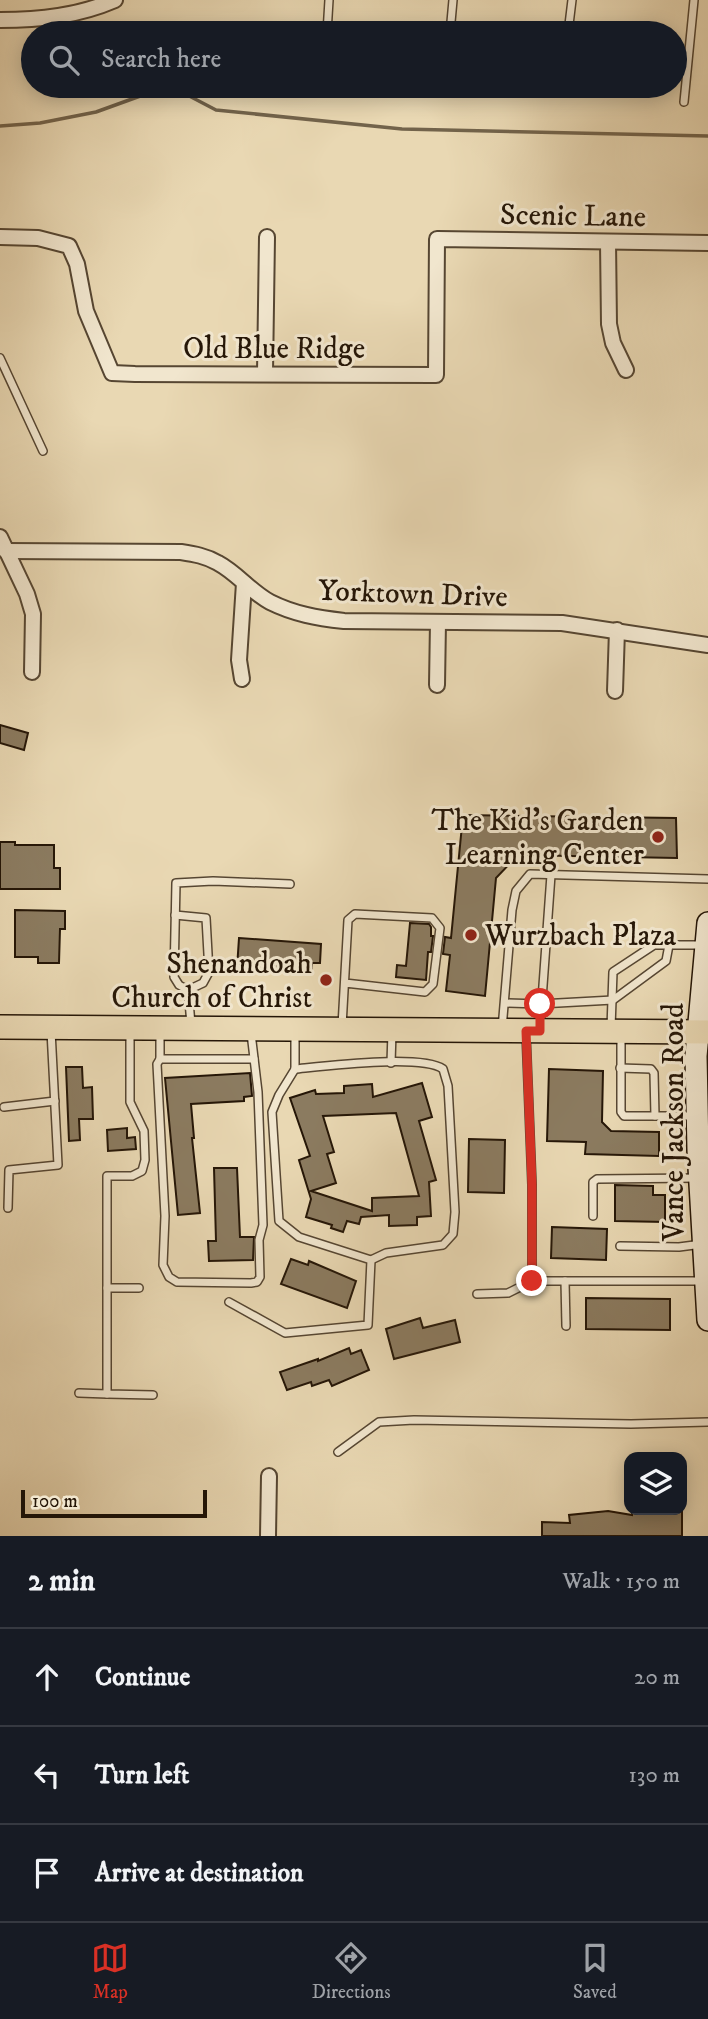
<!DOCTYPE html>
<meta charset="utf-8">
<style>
:root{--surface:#171b24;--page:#242831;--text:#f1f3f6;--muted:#9ea1a6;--line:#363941;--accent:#d93025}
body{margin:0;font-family:"IM FELL DW Pica",serif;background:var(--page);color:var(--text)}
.controls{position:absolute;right:21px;bottom:21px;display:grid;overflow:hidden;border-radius:14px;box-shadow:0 4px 18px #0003}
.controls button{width:63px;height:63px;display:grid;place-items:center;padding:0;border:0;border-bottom:2px solid var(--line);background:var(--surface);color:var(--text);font:35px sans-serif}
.scale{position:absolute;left:21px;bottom:18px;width:186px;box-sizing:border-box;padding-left:7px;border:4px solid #251607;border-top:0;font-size:19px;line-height:24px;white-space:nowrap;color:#251607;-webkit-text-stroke:5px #f1e6ce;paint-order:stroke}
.stop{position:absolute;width:21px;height:21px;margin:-16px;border:5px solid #d93025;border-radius:50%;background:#fff}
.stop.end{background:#d93025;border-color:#fff;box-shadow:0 2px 7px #0008}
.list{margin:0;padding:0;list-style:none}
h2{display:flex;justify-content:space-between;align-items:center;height:91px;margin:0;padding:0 28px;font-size:30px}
h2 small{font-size:23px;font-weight:400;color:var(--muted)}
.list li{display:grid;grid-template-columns:46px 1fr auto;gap:21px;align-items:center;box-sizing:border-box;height:98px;padding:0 28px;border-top:2px solid var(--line)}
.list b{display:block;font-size:26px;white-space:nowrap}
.list em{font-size:23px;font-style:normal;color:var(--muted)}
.icon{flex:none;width:38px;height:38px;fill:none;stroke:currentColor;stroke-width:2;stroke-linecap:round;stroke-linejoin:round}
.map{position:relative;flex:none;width:708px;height:1536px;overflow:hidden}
.search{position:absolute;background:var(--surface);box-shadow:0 4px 18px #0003;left:21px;right:21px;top:21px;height:77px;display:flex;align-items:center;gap:18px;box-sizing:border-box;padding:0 24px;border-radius:38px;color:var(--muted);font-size:26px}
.sheet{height:385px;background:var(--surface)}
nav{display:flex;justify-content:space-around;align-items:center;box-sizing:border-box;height:98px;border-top:2px solid var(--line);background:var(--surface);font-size:19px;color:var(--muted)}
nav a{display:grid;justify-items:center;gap:4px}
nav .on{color:var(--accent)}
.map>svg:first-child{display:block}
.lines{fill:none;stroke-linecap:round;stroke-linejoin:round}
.stream{stroke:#72634b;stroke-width:3.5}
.building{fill:#8b7b60;stroke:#251607;stroke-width:2;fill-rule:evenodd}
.lane-casing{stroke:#564632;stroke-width:10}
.street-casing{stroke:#564632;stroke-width:18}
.secondary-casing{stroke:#251607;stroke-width:24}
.primary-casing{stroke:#251607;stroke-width:26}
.lane{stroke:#f1e6ce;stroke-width:7}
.street{stroke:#f1e6ce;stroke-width:14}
.secondary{stroke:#f1e6ce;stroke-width:21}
.primary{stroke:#e9d8b3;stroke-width:23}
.route{stroke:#d93025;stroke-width:9}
.poi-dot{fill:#8f2418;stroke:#f1e6ce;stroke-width:2.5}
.labels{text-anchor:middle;stroke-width:6;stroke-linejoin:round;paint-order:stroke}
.street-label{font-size:30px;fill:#251607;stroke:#f1e6ce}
.poi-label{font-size:30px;fill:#251607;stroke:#f1e6ce;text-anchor:end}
</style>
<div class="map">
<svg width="708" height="1536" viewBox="0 0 708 1536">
<rect width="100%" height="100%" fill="#e9d8b3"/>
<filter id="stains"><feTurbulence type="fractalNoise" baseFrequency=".00286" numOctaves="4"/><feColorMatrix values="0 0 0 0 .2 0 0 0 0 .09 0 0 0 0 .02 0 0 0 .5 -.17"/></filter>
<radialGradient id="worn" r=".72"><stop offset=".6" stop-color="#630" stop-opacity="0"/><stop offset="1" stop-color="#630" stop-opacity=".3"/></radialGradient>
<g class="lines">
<path class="stream" d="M0 126 40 123 96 112 143 95 174 88 216 110 402 129 708 136"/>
</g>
<g class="building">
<path d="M0 725 28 733 24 750 0 743Z"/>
<path d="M463 815 676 818 677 858 518 855 496 878 485 996 446 991 450 955 443 954 445 937 451 938Z"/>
<path d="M0 842H15V845H54V868H60V889H0Z"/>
<path d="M15 910 65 911V929H60L59 963H38V957H15Z"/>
<path d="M410 923 429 924 431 927V936H433L431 952H428L426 980 396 977 397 965 406 966Z"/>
<path d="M239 938 321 944 320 963H312L311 974 237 968Z"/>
<path d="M66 1067H82L83 1088 92 1087 93 1119H79L80 1140 69 1141Z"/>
<path d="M549 1069 603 1071 602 1122 611 1131 659 1132V1156L585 1154 586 1142 547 1141Z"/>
<path d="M250 1073 252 1096 244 1097V1101L191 1104 194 1138H192L200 1213 178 1215 165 1078Z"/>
<path d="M422 1083 432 1117 419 1121 436 1180 429 1182 431 1216 417 1217V1225L389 1226V1215L361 1217 359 1224 347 1221 343 1232 331 1228 332 1225 306 1217 311 1199 299 1160 310 1156 290 1098 315 1090 316 1094 344 1093V1086L372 1084 373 1097ZM396 1113 419 1196 372 1198V1211L311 1191 336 1183 327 1154 334 1152 323 1116Z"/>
<path d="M127 1128V1138L135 1137 136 1149 108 1151 107 1130Z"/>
<path d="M469 1139 505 1140 504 1193 468 1192Z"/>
<path d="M214 1168H237L240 1237H254L253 1260 209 1261 208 1241H216Z"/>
<path d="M615 1185 653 1186V1195H665V1222L615 1221Z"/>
<path d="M552 1227 607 1229 606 1260 551 1258Z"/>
<path d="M291 1259 308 1265 309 1261 356 1281 347 1308 281 1284Z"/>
<path d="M586 1298 670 1299V1330L586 1329Z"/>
<path d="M420 1318 423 1328 455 1320 460 1342 394 1359 386 1329Z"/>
<path d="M349 1348 351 1354 361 1350 369 1370 332 1386 329 1380 312 1386 311 1382 287 1390 280 1372 318 1359V1361Z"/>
<path d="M608 1511 632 1515V1513L682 1511V1536H542V1522L570 1523 569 1515Z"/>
</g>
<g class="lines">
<defs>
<g id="lane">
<path d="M327 33 329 0"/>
<path d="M450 33 453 0"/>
<path d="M568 33 572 0"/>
<path d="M684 102 694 0"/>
<path d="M0 358 43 451"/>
<path d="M175 915 206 918 209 972 203 983 188 990"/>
<path d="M505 1003 540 1004 613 1000 666 961 669 945"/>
<path d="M191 1024 188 990 179 985 174 977 176 883 213 881 290 884"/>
<path d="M342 1026 348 920 355 914 432 918 440 928 433 984 425 992 345 983"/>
<path d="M540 1027 551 875"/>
<path d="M611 1028 613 972 654 945H705"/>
<path d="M502 1029 512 910 516 891 530 874 708 879"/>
<path d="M160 1030V1059L157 1064 165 1216 163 1265 169 1277 177 1282 251 1283 257 1282 260 1277 259 1240 263 1225 258 1092 251 1033"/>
<path d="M130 1032V1102L144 1131 145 1160 142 1171 132 1176H107V1394L153 1395"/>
<path d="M526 1033 532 1185V1281"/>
<path d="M621 1036V1112L624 1116H696"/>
<path d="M160 1059H254"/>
<path d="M391 1063 392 1032"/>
<path d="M620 1068 651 1069 654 1073 655 1116"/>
<path d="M295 1069C325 1066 421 1054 443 1069L448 1086 455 1212 453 1234 443 1245 386 1253 371 1260"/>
<path d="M4 1107 55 1101"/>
<path d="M8 1208 9 1170 58 1165 51 1031"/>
<path d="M593 1216V1182L597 1179 698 1178"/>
<path d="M620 1246 679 1247 702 1244"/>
<path d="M565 1281 566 1326"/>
<path d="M107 1288H139"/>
<path d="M477 1294 508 1293 532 1281H705"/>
<path d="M229 1302 285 1333 368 1325 371 1260 299 1237 279 1221 272 1112 279 1095 295 1069V1034"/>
<path d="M79 1393 107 1394"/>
<path d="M338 1452 379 1422 414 1420 631 1424 708 1422"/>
</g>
<g id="street">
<path d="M0 20C40 20 78 16 115 0"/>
<path d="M0 237 38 238 69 246 77 264 86 311 112 373 135 374 436 375 437 239 708 243"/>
<path d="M608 242 609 324 613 343 626 370"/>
<path d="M265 373 267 237"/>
<path d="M0 537 27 594 33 614 32 672"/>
<path d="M6 551 181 552C194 554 206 556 218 563 237 573 251 592 270 602 294 614 317 618 344 621L562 623 708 645"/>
<path d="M242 679 239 660 244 583"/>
<path d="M437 685 438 622"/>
<path d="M615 691 617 630"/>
<path d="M268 1536 269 1476"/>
</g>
<path id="secondary" d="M708 923 696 1056 698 1150 708 1320"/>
<path id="primary" d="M0 1027 708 1032"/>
</defs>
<use href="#lane" class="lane-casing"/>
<use href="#street" class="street-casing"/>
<use href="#secondary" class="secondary-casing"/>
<use href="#primary" class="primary-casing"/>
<use href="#lane" class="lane"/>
<use href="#street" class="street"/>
<use href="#secondary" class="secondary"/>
<use href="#primary" class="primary"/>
</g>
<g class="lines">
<path class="route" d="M532 1281V1185L526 1031H540V1004"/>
</g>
<g class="poi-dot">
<circle cx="658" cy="837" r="7"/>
<circle cx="471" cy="935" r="7"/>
<circle cx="326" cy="980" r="7"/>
</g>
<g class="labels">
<g class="street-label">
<text transform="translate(573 215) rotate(1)" y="10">Scenic Lane</text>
<text x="274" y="358">Old Blue Ridge</text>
<text transform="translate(413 593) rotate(2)" y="10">Yorktown Drive</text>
<text transform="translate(673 1122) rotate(-90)" y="10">Vance Jackson Road</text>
</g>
<g class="poi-label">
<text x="644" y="830">The Kid's Garden<tspan x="644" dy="34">Learning Center</tspan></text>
<text x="485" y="945" text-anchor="start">Wurzbach Plaza</text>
<text x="312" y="973">Shenandoah<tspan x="312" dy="34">Church of Christ</tspan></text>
</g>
</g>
<rect width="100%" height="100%" filter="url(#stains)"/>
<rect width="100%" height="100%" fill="url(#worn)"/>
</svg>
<div class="controls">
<button><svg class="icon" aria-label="layers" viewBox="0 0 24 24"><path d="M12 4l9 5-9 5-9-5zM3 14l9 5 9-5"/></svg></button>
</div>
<div class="scale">100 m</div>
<div class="stop" style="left:540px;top:1004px"></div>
<div class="stop end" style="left:532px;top:1281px"></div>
<div class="search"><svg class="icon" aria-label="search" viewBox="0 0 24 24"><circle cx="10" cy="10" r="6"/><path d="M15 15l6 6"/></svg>Search here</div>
</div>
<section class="sheet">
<h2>2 min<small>Walk · 150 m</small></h2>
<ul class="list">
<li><svg class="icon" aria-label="ahead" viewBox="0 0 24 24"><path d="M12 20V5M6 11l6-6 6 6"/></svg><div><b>Continue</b></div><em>20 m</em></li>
<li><svg class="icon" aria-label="left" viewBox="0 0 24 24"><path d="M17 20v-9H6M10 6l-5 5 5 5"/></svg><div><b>Turn left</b></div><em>130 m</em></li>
<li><svg class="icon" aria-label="arrive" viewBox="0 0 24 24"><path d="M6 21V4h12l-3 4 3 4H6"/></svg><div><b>Arrive at destination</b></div></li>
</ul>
</section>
<nav>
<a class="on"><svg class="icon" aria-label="map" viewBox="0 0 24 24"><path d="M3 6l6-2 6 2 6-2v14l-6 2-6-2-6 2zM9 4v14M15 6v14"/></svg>Map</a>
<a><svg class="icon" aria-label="directions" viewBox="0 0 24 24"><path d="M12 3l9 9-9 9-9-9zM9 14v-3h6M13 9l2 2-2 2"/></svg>Directions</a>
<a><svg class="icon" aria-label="saved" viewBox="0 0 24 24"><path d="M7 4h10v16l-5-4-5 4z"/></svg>Saved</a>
</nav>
